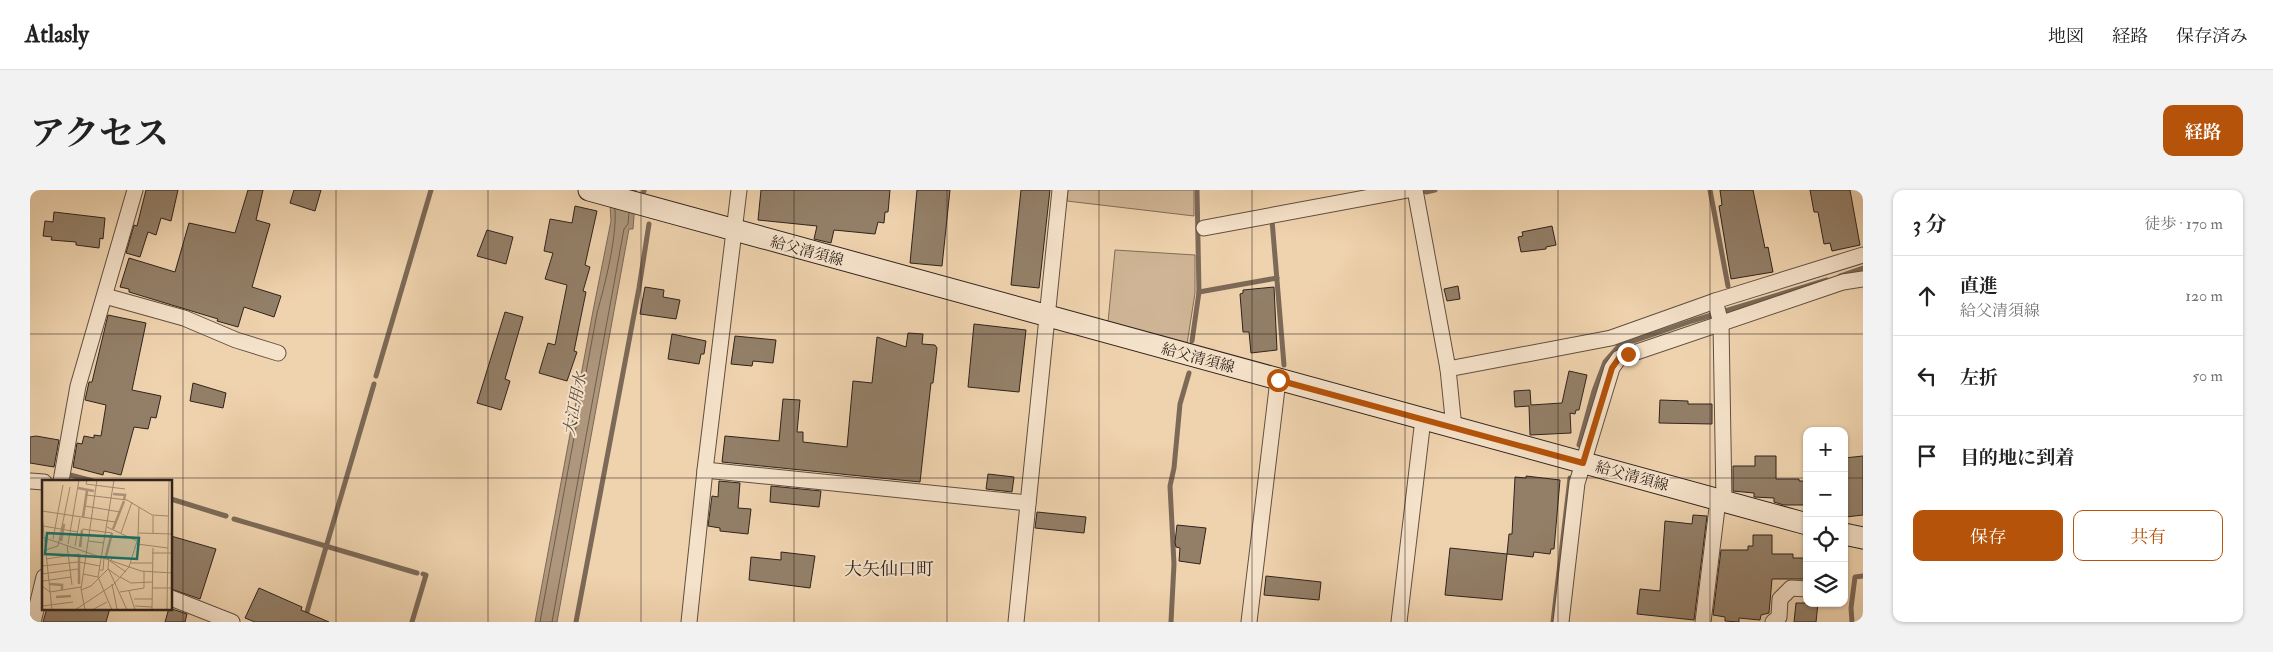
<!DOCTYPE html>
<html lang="ja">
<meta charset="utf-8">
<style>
:root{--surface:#fff;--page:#f2f2f2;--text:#222;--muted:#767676;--line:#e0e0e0;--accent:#b45309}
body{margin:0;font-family:"IM FELL Double Pica","Noto Serif JP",serif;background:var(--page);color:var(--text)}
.controls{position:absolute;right:15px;bottom:15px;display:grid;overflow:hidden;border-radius:10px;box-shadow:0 1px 4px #0004}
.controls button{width:45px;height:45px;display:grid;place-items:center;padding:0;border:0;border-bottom:1px solid var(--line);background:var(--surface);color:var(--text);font:25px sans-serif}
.stop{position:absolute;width:15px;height:15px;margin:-11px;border:4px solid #b45309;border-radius:50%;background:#fff}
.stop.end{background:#b45309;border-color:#fff;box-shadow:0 1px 5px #0008}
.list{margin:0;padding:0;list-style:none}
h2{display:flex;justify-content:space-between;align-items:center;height:65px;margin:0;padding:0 20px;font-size:21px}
h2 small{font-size:16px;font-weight:400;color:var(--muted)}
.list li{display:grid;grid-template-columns:32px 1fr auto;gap:15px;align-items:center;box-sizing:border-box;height:80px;padding:0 20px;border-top:1px solid var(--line)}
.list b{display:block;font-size:19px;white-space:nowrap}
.list p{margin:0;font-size:16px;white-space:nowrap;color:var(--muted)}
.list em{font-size:16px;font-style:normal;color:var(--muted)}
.actions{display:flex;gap:10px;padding:15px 20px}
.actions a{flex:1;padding:11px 0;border:1px solid var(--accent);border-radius:10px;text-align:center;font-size:18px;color:var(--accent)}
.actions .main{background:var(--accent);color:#fff}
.icon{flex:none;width:28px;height:28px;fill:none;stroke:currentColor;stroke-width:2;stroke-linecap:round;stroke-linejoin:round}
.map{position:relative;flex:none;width:1833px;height:432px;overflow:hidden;border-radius:10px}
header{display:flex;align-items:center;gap:30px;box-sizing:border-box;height:70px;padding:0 25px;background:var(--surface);border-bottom:1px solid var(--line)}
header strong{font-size:24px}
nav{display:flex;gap:28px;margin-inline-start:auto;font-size:18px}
.intro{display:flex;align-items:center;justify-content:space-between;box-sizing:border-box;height:120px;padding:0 30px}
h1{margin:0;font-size:35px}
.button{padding:12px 22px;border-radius:10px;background:var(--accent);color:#fff;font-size:18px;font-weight:700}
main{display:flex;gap:30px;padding:0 30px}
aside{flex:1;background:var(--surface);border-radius:10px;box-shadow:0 1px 4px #0004}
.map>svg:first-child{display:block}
.green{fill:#cfb595;stroke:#806c59}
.water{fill:#ae977d;stroke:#7c6957}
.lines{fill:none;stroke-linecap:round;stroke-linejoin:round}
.shore{stroke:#6f5d4d;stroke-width:1}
.stream{stroke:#7c6957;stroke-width:5}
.building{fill:#937f68;stroke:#30231d}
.street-casing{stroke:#604f41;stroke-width:17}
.secondary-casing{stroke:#30231d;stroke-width:23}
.street{stroke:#f5e2ca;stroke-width:15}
.secondary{stroke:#f5e2ca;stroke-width:21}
.route{stroke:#b45309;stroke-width:6}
.grid{fill:none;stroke:#30231d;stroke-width:1;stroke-opacity:0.55}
.labels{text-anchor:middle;stroke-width:4;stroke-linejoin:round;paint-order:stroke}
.street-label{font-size:15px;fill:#30231d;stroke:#f5e2ca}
.water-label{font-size:16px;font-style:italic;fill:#56463a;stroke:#f5e2ca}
.quarter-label{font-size:18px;fill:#30231d;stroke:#f5e2ca}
.inset-river{fill:none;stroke:#ae977d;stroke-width:2.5}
.inset-road{fill:none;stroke:#a38d74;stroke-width:1}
.view{fill:#0f766e;fill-opacity:0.15;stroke:#0f766e;stroke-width:2.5}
.inset-edge{fill:none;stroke:#30231d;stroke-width:2.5}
</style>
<header>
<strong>Atlasly</strong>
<nav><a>地図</a><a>経路</a><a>保存済み</a></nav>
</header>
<div class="intro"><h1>アクセス</h1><a class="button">経路</a></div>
<main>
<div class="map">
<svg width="1833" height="432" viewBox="0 0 1833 432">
<rect width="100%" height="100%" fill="#efd3ae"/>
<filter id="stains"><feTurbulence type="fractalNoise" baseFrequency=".004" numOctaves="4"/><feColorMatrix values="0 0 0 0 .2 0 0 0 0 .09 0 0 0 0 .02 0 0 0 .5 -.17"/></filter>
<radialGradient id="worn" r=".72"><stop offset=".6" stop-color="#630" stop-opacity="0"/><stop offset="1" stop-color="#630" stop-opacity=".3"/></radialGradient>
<g class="green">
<path d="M1038 0H1164V26L1037 11Z"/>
<path d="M1085 60 1165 65V103L1157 154 1078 132Z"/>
</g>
<path class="water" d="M579 0H606L603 39H599L527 432H505L563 121 581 31Z"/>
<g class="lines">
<g class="shore">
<path d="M510 432 567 123C575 94 587 48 585 19"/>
<path d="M522 432 594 39 598 34 599 23"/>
</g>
<g class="stream">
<path d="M1680 0 1698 96"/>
<path d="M614 1V0"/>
<path d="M1396 2 1405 0"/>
<path d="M1246 29 1242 30 1254 175"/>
<path d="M1810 86 1833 78"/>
<path d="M1169 102 1247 88"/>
<path d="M1162 151 1169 102 1167 0"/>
<path d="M346 186 401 0"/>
<path d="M1549 255 1564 201 1575 172 1589 156 1662 131 1797 90"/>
<path d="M40 285 63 291"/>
<path d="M141 309 196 326"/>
<path d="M204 329 387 383"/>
<path d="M274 432 344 194"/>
<path d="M382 432 396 385 393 384"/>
<path d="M546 432 609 98 619 34"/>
<path d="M1141 432 1144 374 1140 296 1144 278 1150 214 1159 183"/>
<path d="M1523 432 1540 288"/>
<path d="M1822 432 1821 418 1825 387 1833 386"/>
</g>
</g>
<g class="building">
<path d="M116 0H148L141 31 131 28 126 45 118 42 110 67 96 63 104 35 107 36Z"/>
<path d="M218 0H233L226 30 240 34 222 97 251 106 244 127 214 117 208 137 187 131 188 129 99 102V99L90 97 99 68 145 82 159 33 205 43Z"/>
<path d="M264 0H291L285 21 260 13Z"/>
<path d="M731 0H860L858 22H855L854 33 848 32 845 44 804 40 801 53 784 49 787 36 728 30Z"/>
<path d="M887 0H920L912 76 880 73Z"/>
<path d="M991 0H1020L1009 98 981 95Z"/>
<path d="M1690 0H1723L1735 58 1738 57 1743 82 1701 89 1689 16 1692 15Z"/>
<path d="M1780 0H1820L1830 55 1802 61 1800 53 1794 54 1788 22H1784Z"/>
<path d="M545 16 567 21 555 75 560 77 553 101 556 102 544 161 547 162 537 191 509 183 518 153 525 155 537 95 515 89 523 63 514 61 520 29 542 33Z"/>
<path d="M24 22 75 28 73 49 70 48 69 58 46 55V52L21 50 22 47 13 46 15 31 23 32Z"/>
<path d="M1522 36 1526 55 1516 57V59L1491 62 1488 47 1493 46 1492 42Z"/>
<path d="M457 40 483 47 476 74 447 66Z"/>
<path d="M1428 96 1430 109 1417 111 1414 99Z"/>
<path d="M615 97 634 100 633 107 650 110 646 129 610 124Z"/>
<path d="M1244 97 1247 160 1221 163 1219 142H1213L1210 104 1213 103V100Z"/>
<path d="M475 122 493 127 475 189 480 191 471 220 447 213Z"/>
<path d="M78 125 116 133 102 200 131 206 126 228 121 227 118 239 104 237 91 285 74 281 73 285 43 277 47 253 52 254 54 246 64 248V245L71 246 76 215 55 210 59 192H62Z"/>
<path d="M944 134 996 140 989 202 938 197Z"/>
<path d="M878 143 893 144 892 154 905 155 907 158 903 193H901L890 292 692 272 695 246 749 251 753 209 770 210 767 242H773V252L817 257 823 191 842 193 847 147 876 157Z"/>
<path d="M642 144 676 151 674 164H671L669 174 638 169Z"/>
<path d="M705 146 746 150 743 173 723 171 722 176 701 174Z"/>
<path d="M1539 181 1557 185 1549 220H1546L1545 224 1540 223 1541 243 1500 245 1499 216 1485 217 1484 201 1500 200 1501 215 1532 213Z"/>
<path d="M163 193 196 203 193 218 160 211Z"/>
<path d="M1630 210 1658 211V214H1682V234L1629 233Z"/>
<path d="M6 246 29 250 24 277 0 273V247Z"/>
<path d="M1725 266H1746V289H1769V291H1777V315H1754L1744 312V308L1724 307V303L1703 301V276H1725Z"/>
<path d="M1833 266V325L1816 327 1814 268Z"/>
<path d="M958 284 984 287 982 302 956 299Z"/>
<path d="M1496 286 1530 290 1524 359H1521L1520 364 1504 362 1503 367 1477 364 1479 344H1482L1485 287 1496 288Z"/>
<path d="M689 291 710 293 708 318 721 319 718 344 690 341V338L678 336 682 306 688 307Z"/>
<path d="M741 296 791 301 789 317 740 312Z"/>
<path d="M1007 322 1056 327 1054 343 1005 338Z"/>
<path d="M1663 325 1677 326 1664 430 1607 424 1610 399 1630 401 1635 331 1662 334Z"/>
<path d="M1147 335 1176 338 1170 374 1149 371 1150 358 1146 357 1145 352Z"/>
<path d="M1723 345H1742V364H1763V368H1777V389H1742L1739 423 1731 425 1730 430 1709 428V432L1695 431V427L1683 425 1691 360H1718V356H1723Z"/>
<path d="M141 346 186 359 170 409 141 399Z"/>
<path d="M1420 358 1477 364 1472 410 1415 405Z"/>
<path d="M751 362 785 366 780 398 719 390 721 367 751 370Z"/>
<path d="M1236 386 1291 392 1289 410 1234 405Z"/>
<path d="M229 398 272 417 271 420 299 432H225L215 428Z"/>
<path d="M1766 413H1788L1786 432H1764Z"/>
<path d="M17 418H80L76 432H13Z"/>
<path d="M139 418 157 424 155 432H135Z"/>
</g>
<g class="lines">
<defs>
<g id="street">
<path d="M1385 0 1418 179 1424 238"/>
<path d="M1174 38 1378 0"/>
<path d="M75 106 154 128 206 150 248 163"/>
<path d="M1685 111 1691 133 1694 311"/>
<path d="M1418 179 1581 148 1685 111 1833 65"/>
<path d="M675 280 998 313"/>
<path d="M0 291 14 292"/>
<path d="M31 291 48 196 105 0"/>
<path d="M141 408 202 432"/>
<path d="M3 432 14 387"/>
<path d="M659 432 675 280 709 0"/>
<path d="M986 432 1030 0"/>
<path d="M1219 432 1248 190"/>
<path d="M1369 432 1393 229"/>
<path d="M1531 432 1547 293 1582 178 1589 168 1813 92 1833 89"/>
<path d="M1673 432 1688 310"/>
<path d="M1743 432 1749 427 1750 409 1761 398 1777 399"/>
</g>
<g id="secondary">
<path d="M559 0 1777 334"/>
<path d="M1814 344 1833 348"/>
</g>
</defs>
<use href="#street" class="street-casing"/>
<use href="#secondary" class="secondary-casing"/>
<use href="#street" class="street"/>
<use href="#secondary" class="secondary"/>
</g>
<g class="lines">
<path class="route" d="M1248 190 1553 273 1582 178 1589 168 1598 164"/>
</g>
<path class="grid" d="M153 0V432M306 0V432M458 0V432M611 0V432M764 0V432M917 0V432M1069 0V432M1222 0V432M1375 0V432M1528 0V432M1680 0V432M0 144H1833M0 288H1777M1814 288H1833"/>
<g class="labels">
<g class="street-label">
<text transform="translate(777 61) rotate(15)" y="5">給父清須線</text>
<text transform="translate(1168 168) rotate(15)" y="5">給父清須線</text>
<text transform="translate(1602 286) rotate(15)" y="5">給父清須線</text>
</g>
<g class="water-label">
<text transform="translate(544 214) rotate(-79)" y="6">大江用水</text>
</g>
<g class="quarter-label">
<text x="859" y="385">大矢仙口町</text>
</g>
</g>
<g transform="translate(12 290)">
<rect width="130" height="130" fill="#efd3ae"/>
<path class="inset-river" d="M36 8 52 11M71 14 83 15 82 20M41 37 45 11M71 49 82 21M19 61 22 44M38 67 40 50M64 76 70 53M8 104 20 105V110M37 104V74M14 117 29 116"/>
<path class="inset-road" d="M45 0 44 4 83 9M44 15 85 20 110 35 126 36M43 26 78 32M0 31 73 42M0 35 10 130M1 46 36 52M65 47 95 61M40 49 70 53M79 53 90 22M97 53 130 54M111 53V36M0 57 99 91 130 93M11 59 21 5M46 61 62 63M26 64 37 0M95 64 126 68M25 65 30 105M33 66 38 38M3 70 16 66 28 7M110 73H130M67 77 66 88 85 130M4 79 37 74M70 79 68 81 84 92M37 82 58 86M89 83H110M0 86 36 82M58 90H61L62 78M0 94 36 89M41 94 56 97M78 97 89 103 110 102M1 101 29 97M70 104 75 129M0 106 8 112 39 107M110 108H130M39 110 49 106 66 89 77 97M87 111 93 130M78 112 102 108V91M92 119H110M0 126 31 122M93 126 110 127M33 130 72 104 87 87 96 58 97 27M43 130 39 109 55 0M50 130 65 122M70 130 56 97 72 0M110 130 111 68M125 130 127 0"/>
<path class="view" d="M5 53 97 58 95 79 3 74Z"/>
<rect width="130" height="130" class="inset-edge"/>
</g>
<rect width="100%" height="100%" filter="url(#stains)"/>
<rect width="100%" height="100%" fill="url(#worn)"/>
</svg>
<div class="controls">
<button>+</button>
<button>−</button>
<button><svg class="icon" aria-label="locate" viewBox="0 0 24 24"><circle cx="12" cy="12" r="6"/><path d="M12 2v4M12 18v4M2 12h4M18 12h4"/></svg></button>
<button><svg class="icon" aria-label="layers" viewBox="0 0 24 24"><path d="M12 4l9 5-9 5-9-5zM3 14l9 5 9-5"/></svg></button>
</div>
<div class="stop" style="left:1248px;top:190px"></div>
<div class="stop end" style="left:1598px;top:164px"></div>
</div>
<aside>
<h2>3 分<small>徒歩 · 170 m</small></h2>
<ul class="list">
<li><svg class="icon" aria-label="ahead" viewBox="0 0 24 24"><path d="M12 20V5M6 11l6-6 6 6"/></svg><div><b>直進</b><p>給父清須線</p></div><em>120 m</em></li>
<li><svg class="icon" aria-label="left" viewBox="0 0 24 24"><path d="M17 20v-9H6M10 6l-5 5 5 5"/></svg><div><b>左折</b></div><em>50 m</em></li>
<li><svg class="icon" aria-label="arrive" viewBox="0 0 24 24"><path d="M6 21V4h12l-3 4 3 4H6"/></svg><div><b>目的地に到着</b></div></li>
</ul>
<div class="actions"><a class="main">保存</a><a>共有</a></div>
</aside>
</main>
